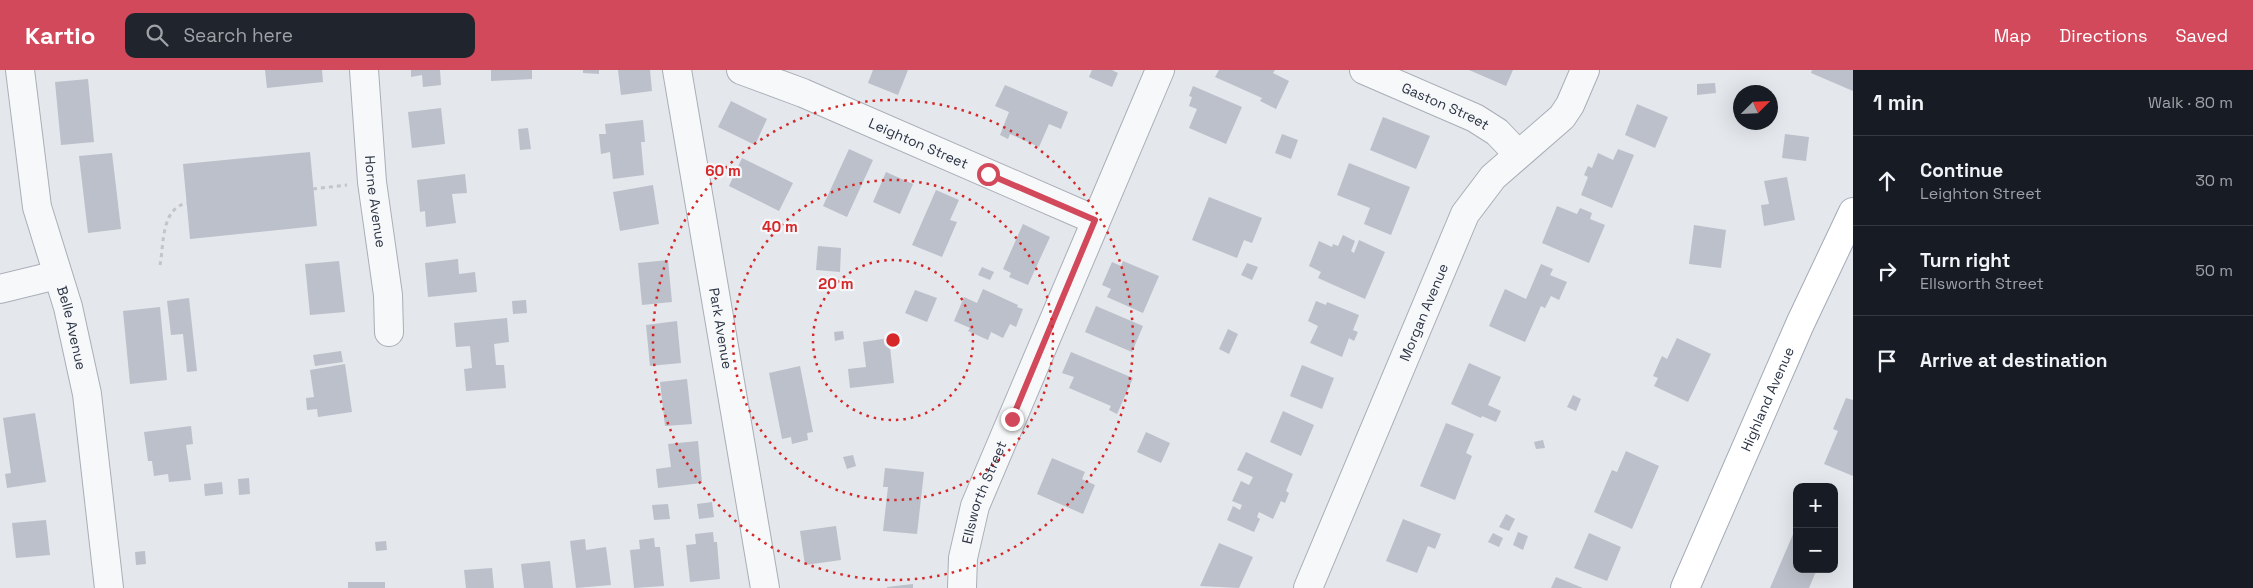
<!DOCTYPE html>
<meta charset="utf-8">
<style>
:root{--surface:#171b24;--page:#20242c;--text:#f1f3f6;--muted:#9ea1a6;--line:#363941;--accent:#d1495b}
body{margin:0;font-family:"Space Grotesk",sans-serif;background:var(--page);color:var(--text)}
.controls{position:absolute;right:15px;bottom:15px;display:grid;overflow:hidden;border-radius:10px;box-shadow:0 5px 20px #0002}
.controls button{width:45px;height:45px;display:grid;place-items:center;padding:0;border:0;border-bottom:1px solid var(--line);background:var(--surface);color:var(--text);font:25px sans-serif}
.compass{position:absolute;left:1733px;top:15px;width:45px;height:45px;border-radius:50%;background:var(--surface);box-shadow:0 5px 20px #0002;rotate:66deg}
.stop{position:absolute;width:15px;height:15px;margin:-11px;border:4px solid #d1495b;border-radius:50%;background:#fff}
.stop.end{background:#d1495b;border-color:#fff;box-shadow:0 1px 5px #0008}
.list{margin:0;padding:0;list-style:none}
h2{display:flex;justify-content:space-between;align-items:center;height:65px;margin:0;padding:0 20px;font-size:21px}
h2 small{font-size:16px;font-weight:400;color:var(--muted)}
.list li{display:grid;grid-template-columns:32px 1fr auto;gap:15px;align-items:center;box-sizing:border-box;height:90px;padding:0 20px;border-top:1px solid var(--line)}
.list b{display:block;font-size:19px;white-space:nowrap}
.list p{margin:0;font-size:16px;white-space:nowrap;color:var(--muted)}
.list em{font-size:16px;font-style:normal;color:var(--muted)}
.icon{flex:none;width:28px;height:28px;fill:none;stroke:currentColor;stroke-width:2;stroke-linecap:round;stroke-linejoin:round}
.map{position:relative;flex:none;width:1853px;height:518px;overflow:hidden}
header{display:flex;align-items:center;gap:30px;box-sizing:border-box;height:70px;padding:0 25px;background:var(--accent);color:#fff}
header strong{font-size:24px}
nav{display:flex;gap:28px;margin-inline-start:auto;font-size:18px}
.search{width:350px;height:45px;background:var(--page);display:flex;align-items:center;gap:12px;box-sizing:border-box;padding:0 18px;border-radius:10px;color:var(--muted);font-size:19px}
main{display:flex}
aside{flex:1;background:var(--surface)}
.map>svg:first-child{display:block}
.building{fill:#bbc0ca}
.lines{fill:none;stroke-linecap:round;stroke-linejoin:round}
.minor-casing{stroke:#a9aeb7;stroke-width:30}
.major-casing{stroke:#a3abb8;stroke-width:30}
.path{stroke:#c2c5cb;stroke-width:3;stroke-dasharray:4 4;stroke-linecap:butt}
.minor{stroke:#f7f8fa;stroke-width:28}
.major{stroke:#fff;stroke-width:28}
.route{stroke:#d1495b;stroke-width:6}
.ring{fill:none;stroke:#d62828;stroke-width:2.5;stroke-dasharray:2.5 5}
.labels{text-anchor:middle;stroke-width:4.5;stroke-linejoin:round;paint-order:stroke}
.street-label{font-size:14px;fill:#2b3445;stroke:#f4f6f9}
.centre{fill:#d62828;stroke:#f4f6f9;stroke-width:2.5}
.ring-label{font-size:15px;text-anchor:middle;font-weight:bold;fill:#d62828;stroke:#f4f6f9;stroke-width:4.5;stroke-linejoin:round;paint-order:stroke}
</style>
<header>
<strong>Kartio</strong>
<div class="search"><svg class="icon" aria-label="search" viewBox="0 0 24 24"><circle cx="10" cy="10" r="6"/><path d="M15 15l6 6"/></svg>Search here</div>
<nav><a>Map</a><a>Directions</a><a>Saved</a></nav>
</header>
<main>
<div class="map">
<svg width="1853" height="518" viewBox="0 0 1853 518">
<rect width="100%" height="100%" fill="#e4e7ec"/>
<g class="building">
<path d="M265 0H322L323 12 267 18Z"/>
<path d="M411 0H440L441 15 423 17 422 5 411 7Z"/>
<path d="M491 0H532V9L491 11Z"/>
<path d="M583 0H599V4L583 3Z"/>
<path d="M618 0H650L652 21 621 25Z"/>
<path d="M873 0H908L898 25 868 13Z"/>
<path d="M1092 0H1112L1118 3 1112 17 1089 7Z"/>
<path d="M1219 0H1275L1273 3 1289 11 1276 39 1260 31 1262 28 1215 7Z"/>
<path d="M1469 0H1513L1506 16Z"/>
<path d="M1812 0H1853V21L1811 3Z"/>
<path d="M88 9 94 72 61 75 55 12Z"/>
<path d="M1715 13 1716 23 1697 25V14Z"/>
<path d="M1005 15 1068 42 1061 59 1049 54 1039 77 1010 64 1008 69 1000 65 1009 42 995 36Z"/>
<path d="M1193 16 1242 37 1226 74 1189 58 1197 39 1189 36 1192 27 1189 26Z"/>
<path d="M731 31 767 49 755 75 718 57Z"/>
<path d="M1637 34 1668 47 1655 78 1625 65Z"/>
<path d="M441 38 445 74 412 78 408 42Z"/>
<path d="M1383 47 1430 66 1416 99 1370 80Z"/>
<path d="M643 50 645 72H641L644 105 613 109 610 82 601 84 599 64H606L605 54Z"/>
<path d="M528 58 531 79 520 80 518 59Z"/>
<path d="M1282 64 1298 70 1291 89 1275 83Z"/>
<path d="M1785 64 1809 67 1806 91 1782 88Z"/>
<path d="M849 79 873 90 847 147 823 136Z"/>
<path d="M1618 79 1634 85 1612 138 1581 125 1588 107 1584 105 1588 96 1592 98 1598 83 1613 90Z"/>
<path d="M310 82 317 156 190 169 183 94Z"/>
<path d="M112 83 121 159 88 163 79 86Z"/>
<path d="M742 88 793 113 779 141 729 116Z"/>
<path d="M1349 93 1410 117 1391 165 1364 154 1370 138 1337 125Z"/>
<path d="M886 102 913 114 900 144 873 132Z"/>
<path d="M465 104 467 123 452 124 456 153 426 157 425 141 420 142 417 110Z"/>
<path d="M1787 107 1795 150 1764 156 1761 135 1769 134 1764 111Z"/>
<path d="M653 115 659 154 620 161 613 122Z"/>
<path d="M936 120 959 130 950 150 957 152 942 187 912 175Z"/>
<path d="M1209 127 1262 148 1252 173 1244 170 1237 188 1192 170Z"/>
<path d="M1557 136 1577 144 1580 138 1592 143 1590 149 1605 155 1589 193 1542 173Z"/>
<path d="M1023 154 1050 167 1028 215 1009 207 1011 203 1003 199Z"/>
<path d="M1694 155 1726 160 1721 198 1689 194Z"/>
<path d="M1343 165 1355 171 1351 181 1354 183 1359 170 1385 182 1365 229 1318 208 1321 202 1309 196 1319 171 1332 177 1333 174 1338 176Z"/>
<path d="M818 176 841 178 840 202 816 200Z"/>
<path d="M458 189 459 204 475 202 477 222 428 227 425 193Z"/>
<path d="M668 190 672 232 642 235 638 193Z"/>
<path d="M339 191 345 242 310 245 305 194Z"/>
<path d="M1123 191 1159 206 1143 243 1107 227 1111 219 1102 215 1112 192 1121 196Z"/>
<path d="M1247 193 1258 197 1252 210 1241 205Z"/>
<path d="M1541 194 1553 199 1550 205 1567 212 1559 230 1551 226 1545 238 1541 236 1525 272 1489 256 1505 219 1526 229Z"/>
<path d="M982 197 994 202 990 210 978 205Z"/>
<path d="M983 219 1018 235 1017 237 1023 239 1016 257 1010 254 1003 268 991 262 988 270 968 261 970 258 954 251 964 227 977 233Z"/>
<path d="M915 220 937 228 927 252 905 243Z"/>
<path d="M189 228 197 301 187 302 183 264 171 265 167 231Z"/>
<path d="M526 230 527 243 513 244 512 231Z"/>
<path d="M1316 231 1326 235 1327 232 1359 245 1353 260 1358 262 1354 271 1349 268 1342 287 1310 273 1318 256 1308 251Z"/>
<path d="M1096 236 1143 256 1132 282 1085 262Z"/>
<path d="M160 237 167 310 130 314 123 241Z"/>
<path d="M507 248 509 272 494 274 496 295H504L506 318 466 321 464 299 472 298 470 276 456 277 454 253Z"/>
<path d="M677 251 681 293 650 296 646 255Z"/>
<path d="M1228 259 1238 264 1229 284 1219 279Z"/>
<path d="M843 261 844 269 835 271 834 262Z"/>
<path d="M889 268 894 313 850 318 848 299 866 297 863 272Z"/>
<path d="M1677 268 1711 284 1688 332 1654 316 1658 308 1653 306 1662 286 1667 289Z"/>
<path d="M341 281 343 292 315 296 313 285Z"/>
<path d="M1071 282 1133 308 1117 344 1109 340 1111 336 1069 318 1074 307 1062 303Z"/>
<path d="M1469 293 1501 307 1488 335 1501 341 1496 352 1482 346 1481 348 1451 334Z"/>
<path d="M345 294 352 342 318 347 317 339 307 340 306 328 314 327 310 300Z"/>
<path d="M1302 295 1334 308 1322 339 1290 326Z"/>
<path d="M800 296 813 362 807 363 808 370 792 374 791 367 782 369 769 303Z"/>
<path d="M687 309 692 354 665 356 660 312Z"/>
<path d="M1573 325 1581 329 1576 341 1567 337Z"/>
<path d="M1846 328 1853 330V406L1824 394 1838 361 1833 359Z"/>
<path d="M1283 341 1314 355 1301 386 1270 372Z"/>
<path d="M35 343 46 412 7 418 5 404 11 403 3 348Z"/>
<path d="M1446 353 1474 364 1466 383 1472 386 1455 430 1420 416Z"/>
<path d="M191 356 193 374 186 375 191 410 169 412 168 404 154 406 152 391H148L144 362Z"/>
<path d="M1146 362 1170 373 1161 393 1137 382Z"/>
<path d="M1543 370 1545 378 1536 379 1534 372Z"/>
<path d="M698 371 702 413 658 418 656 399 671 397 668 374Z"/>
<path d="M1626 381 1659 396 1632 459 1594 442 1612 400 1617 402Z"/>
<path d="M1246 382 1293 404 1286 421 1289 423 1285 433 1281 431 1273 449 1259 442 1257 447 1260 449 1254 462 1227 450 1233 436 1240 440 1242 435 1232 431 1241 411 1249 415 1253 407 1237 400Z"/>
<path d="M853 385 856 396 847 399 843 387Z"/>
<path d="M1052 388 1085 402 1082 409 1095 415 1083 444 1037 424Z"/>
<path d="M885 398 924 402 917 464 883 461 888 417H883Z"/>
<path d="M249 408 250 424 239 425 238 409Z"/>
<path d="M222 412 223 424 205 426 204 414Z"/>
<path d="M712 432 714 447 699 449 697 434Z"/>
<path d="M668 434 670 449 654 450 652 435Z"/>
<path d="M1506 444 1515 449 1509 461 1499 457Z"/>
<path d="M1403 449 1441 464 1435 479 1428 476 1417 503 1386 491Z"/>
<path d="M46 450 50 485 16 488 12 453Z"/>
<path d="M1797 455V499H1817L1809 518H1770Z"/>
<path d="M836 456 841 490 805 495 800 461Z"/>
<path d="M713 462 714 472H717L720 509 690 512 686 475 696 474 695 464Z"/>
<path d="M1518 462 1528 466 1523 480 1513 475Z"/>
<path d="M1493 463 1503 468 1499 477 1488 472Z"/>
<path d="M1589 463 1621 477 1607 511 1574 498Z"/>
<path d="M654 468 655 477H660L664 516 634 518 630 480 640 479 639 470Z"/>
<path d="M585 469 586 480 606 477 611 515 576 518 570 471Z"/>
<path d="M386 471 387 480 376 481 375 472Z"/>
<path d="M1219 473 1253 487 1239 518 1200 516Z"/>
<path d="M145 481 146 494 136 495 135 482Z"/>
<path d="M550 491 553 518H524L521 494Z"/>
<path d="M492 498 494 518H466L464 500Z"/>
<path d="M1556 507 1583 518H1551Z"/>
<rect x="348" y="512" width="37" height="6"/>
<path d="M913 514V518H887V517Z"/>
</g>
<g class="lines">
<defs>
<g id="minor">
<path id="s1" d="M20 0 37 137 68 237 87 324 109 518"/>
<path id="s2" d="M364 0 372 112 388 225 389 262"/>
<path id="s3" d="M677 0 765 518"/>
<path id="s4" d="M741 0 803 23 1095 150"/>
<path id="s5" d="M1364 0 1475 48 1497 62 1518 84"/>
<path d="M0 219 57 205"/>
<path id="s6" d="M962 518 963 488 975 436 1160 0"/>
<path id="s7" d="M1308 518 1465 144 1493 107 1562 47 1570 35 1585 0"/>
</g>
<g id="major">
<path id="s8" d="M1685 518 1800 254 1853 142"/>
</g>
</defs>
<use href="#minor" class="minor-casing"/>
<use href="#major" class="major-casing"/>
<g class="path">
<path d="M313 119 347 115"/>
<path d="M160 195C164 174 161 138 187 133"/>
</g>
<use href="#minor" class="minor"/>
<use href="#major" class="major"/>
</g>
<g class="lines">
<path class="route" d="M988 104 1095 150 1012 349"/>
</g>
<g class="ring">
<circle cx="893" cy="270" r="80"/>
<circle cx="893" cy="270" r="160"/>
<circle cx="893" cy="270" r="240"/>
</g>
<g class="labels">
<g class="street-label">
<text dy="5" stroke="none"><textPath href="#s5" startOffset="89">Gaston Street</textPath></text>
<text dy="5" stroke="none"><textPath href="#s4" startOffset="192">Leighton Street</textPath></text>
<text dy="5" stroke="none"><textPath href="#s2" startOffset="132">Horne Avenue</textPath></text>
<text dy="5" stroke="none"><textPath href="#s7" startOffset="299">Morgan Avenue</textPath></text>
<text dy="5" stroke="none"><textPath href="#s1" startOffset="264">Belle Avenue</textPath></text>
<text dy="5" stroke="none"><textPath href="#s3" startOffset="262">Park Avenue</textPath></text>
<text dy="5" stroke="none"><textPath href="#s8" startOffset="206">Highland Avenue</textPath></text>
<text dy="5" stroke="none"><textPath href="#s6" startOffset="99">Ellsworth Street</textPath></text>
</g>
</g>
<circle cx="893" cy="270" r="8" class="centre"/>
<g class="ring-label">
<text x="723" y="106">60 m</text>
<text x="780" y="162">40 m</text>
<text x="836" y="219">20 m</text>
</g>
</svg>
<div class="controls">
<button>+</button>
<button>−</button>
</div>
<svg class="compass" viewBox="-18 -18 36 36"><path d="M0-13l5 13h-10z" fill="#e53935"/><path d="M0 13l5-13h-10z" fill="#9ea1a6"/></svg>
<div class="stop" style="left:988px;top:104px"></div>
<div class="stop end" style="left:1012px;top:349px"></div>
</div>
<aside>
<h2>1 min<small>Walk · 80 m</small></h2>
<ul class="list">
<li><svg class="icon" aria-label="ahead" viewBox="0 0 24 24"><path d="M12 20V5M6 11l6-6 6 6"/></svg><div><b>Continue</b><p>Leighton Street</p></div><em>30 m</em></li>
<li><svg class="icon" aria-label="right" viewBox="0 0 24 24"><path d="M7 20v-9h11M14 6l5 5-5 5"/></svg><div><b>Turn right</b><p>Ellsworth Street</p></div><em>50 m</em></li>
<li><svg class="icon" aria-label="arrive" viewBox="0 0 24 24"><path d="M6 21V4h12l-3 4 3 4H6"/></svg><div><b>Arrive at destination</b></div></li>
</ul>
</aside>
</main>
